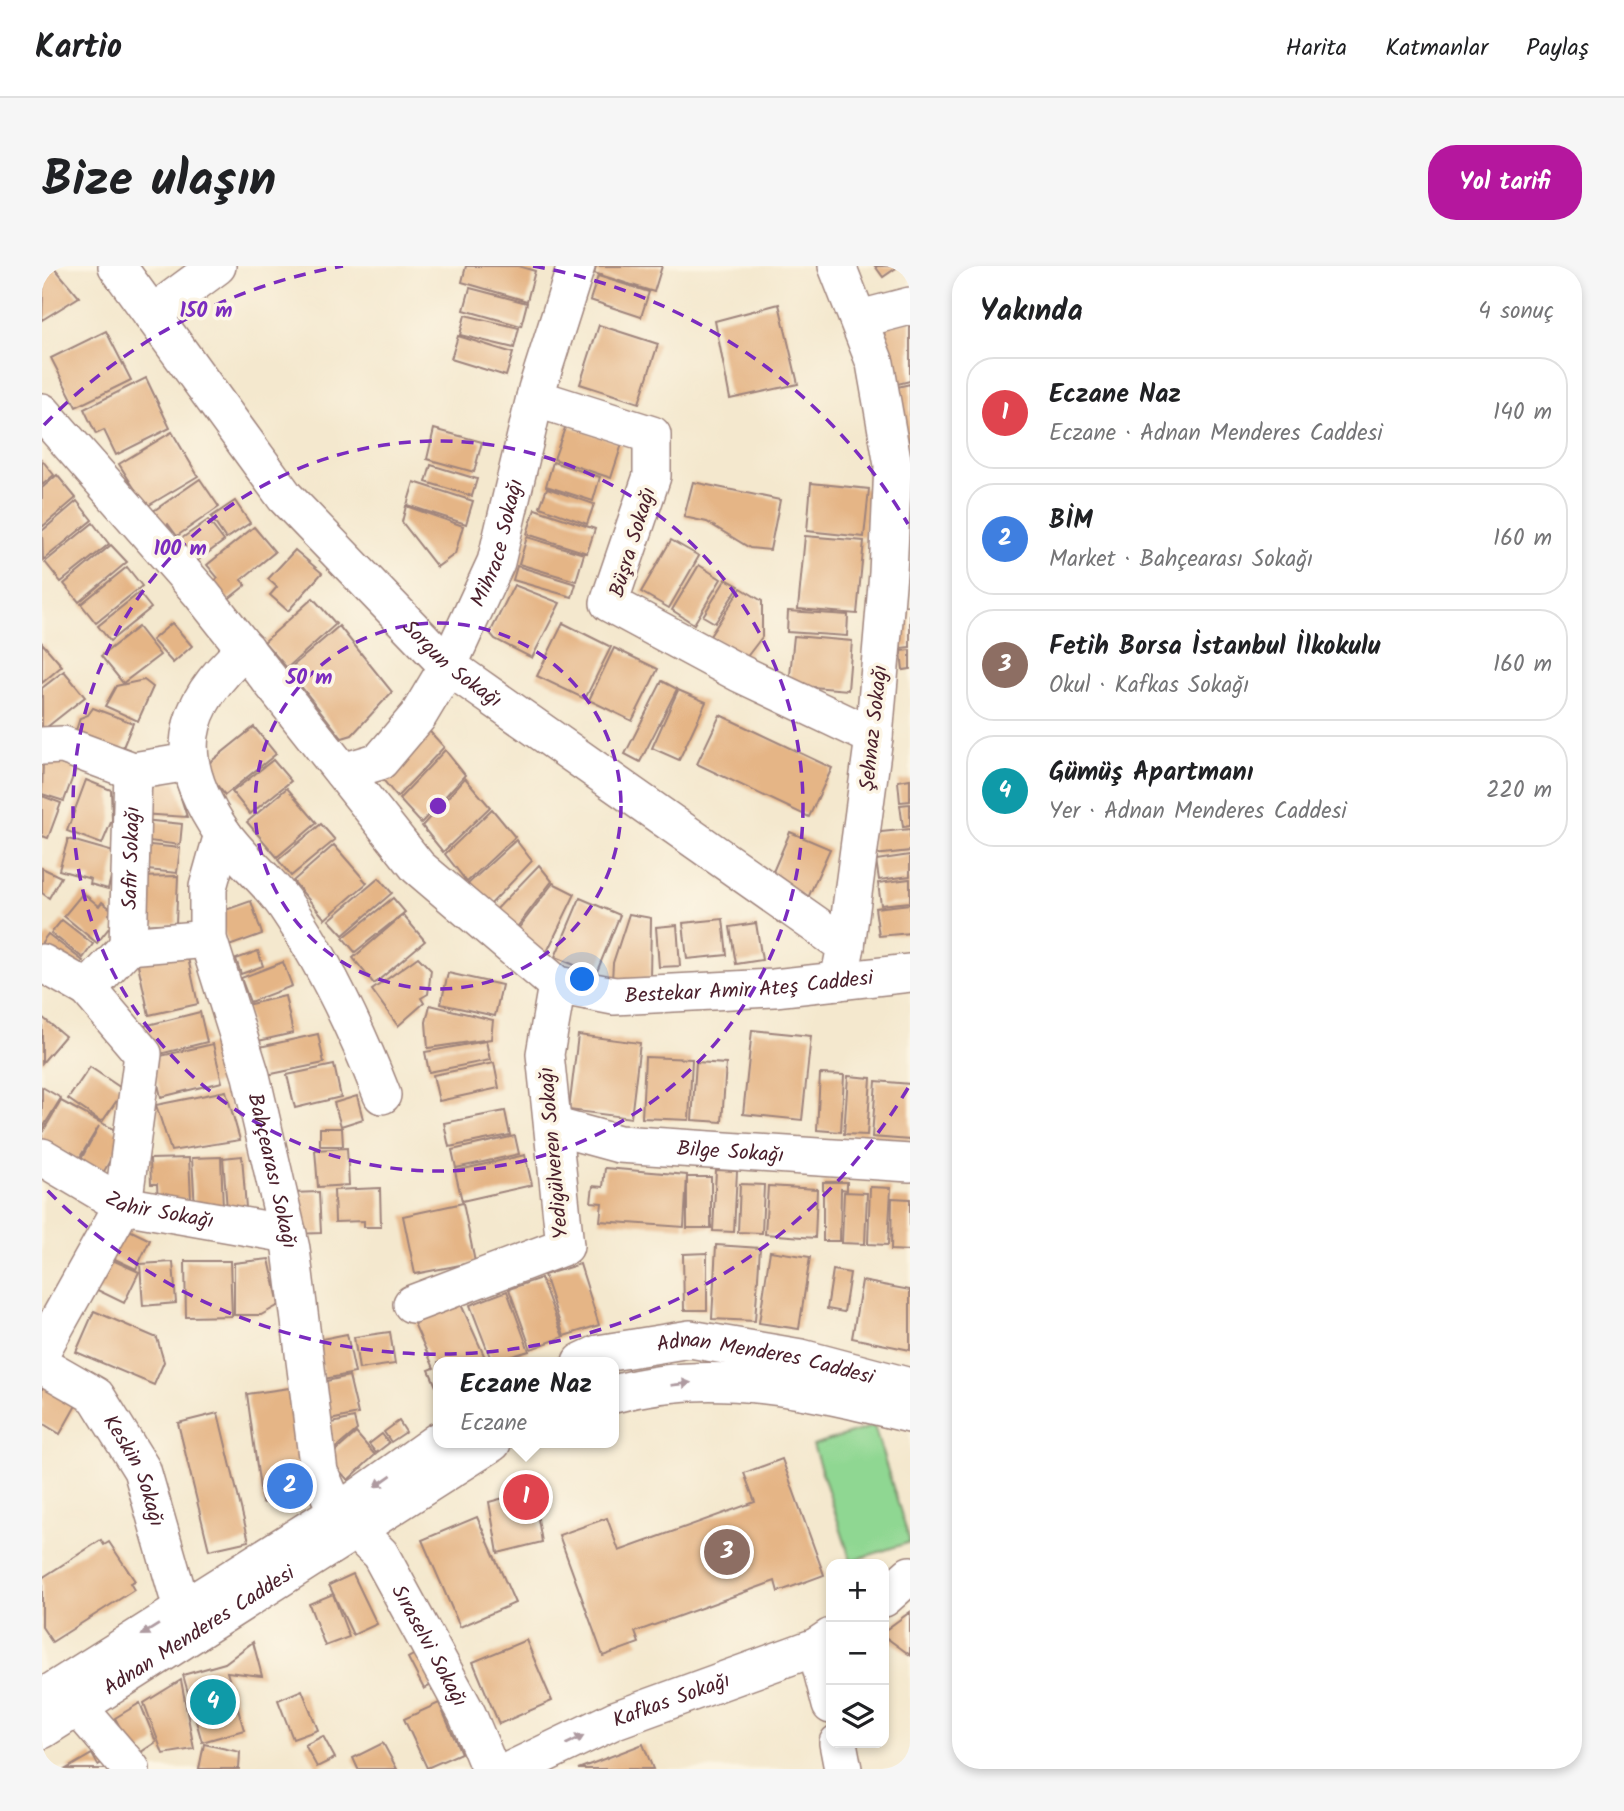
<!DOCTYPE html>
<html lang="tr">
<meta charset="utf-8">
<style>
:root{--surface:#fff;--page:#f6f6f6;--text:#202124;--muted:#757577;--line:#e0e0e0;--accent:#b5179e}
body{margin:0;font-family:Kalam,sans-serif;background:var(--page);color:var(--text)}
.controls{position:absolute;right:21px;bottom:21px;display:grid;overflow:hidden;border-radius:14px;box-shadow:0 4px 10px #0003}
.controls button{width:63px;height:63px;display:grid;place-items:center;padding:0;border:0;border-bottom:2px solid var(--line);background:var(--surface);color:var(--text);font:35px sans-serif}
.you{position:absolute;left:541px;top:714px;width:24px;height:24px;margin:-18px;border:5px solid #fff;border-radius:50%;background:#1a73e8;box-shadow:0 0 0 10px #1a73e833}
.badge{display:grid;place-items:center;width:46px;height:46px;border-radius:50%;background:var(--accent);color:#fff;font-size:23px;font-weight:700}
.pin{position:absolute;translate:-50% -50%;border:4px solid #fff;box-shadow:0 2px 7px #0006}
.popup{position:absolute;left:391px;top:1091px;width:186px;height:91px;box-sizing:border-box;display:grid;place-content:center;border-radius:14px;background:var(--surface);filter:drop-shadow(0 2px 5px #0005);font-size:23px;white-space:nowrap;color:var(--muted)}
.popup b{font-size:26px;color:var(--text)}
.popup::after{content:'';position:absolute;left:50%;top:100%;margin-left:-14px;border:14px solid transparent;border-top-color:var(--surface)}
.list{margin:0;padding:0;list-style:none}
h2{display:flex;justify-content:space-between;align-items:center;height:91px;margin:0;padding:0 28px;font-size:30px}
h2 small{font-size:23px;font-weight:400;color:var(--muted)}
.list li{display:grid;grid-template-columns:46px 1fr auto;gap:21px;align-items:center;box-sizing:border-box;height:112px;margin:0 14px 14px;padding:0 14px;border:2px solid var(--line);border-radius:28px}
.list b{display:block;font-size:26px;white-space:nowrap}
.list p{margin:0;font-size:23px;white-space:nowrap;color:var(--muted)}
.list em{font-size:23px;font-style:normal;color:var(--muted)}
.icon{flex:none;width:38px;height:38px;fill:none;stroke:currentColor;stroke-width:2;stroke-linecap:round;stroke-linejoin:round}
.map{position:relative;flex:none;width:868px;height:1503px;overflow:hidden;border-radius:28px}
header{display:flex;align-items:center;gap:42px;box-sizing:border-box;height:98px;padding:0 35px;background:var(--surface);border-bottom:2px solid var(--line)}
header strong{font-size:33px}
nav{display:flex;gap:38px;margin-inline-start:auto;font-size:24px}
.intro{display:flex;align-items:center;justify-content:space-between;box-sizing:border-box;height:168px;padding:0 42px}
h1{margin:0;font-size:49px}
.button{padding:18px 32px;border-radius:28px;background:var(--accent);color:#fff;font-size:24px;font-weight:700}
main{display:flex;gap:42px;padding:0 42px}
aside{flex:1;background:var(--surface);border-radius:28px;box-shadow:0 4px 10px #0003}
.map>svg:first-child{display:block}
.green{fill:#8fd792;stroke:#6c7b5e;stroke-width:2}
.building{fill:#e5b586}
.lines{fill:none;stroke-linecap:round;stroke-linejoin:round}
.minor-casing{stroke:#9f847c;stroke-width:40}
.minor{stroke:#fff;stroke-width:37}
.oneway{fill:#ae9aa0}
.ring{fill:none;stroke:#7b2cbf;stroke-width:3.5;stroke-dasharray:12 9}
.labels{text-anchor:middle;stroke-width:7;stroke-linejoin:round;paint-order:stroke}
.street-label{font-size:21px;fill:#4a1f2b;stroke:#fcf5e5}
.centre{fill:#7b2cbf;stroke:#fcf5e5;stroke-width:3.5}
.ring-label{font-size:21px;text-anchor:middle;font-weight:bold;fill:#7b2cbf;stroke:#fcf5e5;stroke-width:7;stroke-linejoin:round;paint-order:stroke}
</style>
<header>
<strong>Kartio</strong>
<nav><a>Harita</a><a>Katmanlar</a><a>Paylaş</a></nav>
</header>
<div class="intro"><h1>Bize ulaşın</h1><a class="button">Yol tarifi</a></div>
<main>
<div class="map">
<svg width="868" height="1503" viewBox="0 0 868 1503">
<rect width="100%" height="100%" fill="#fcf5e5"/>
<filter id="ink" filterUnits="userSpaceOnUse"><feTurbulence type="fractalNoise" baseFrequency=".0143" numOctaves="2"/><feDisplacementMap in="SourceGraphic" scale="14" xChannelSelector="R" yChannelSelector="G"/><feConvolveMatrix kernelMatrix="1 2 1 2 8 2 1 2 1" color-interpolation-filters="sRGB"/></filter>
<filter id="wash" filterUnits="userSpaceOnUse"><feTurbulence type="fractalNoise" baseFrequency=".00686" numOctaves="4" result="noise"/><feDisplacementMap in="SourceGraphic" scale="28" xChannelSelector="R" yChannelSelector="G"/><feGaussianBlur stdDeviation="1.57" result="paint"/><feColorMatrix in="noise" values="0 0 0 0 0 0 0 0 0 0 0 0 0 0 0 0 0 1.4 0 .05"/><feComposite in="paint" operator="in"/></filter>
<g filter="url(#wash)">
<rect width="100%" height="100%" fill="#f4e8ce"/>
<path class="green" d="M832 1160 868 1276 809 1295 771 1179Z"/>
<g id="blocks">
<g class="building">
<path d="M2 0H11L37 31 0 54Z"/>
<path d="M424 0H476L493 5 485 35 420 16Z"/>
<path d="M554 0H620L612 26 552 7Z"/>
<path d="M833 0H857L841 11Z"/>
<path d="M556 10 607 26 599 51 548 34Z"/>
<path d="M428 22 485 37 479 60 422 44Z"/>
<path d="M737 38 756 118 688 133 673 55Z"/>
<path d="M423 49 477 62 472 82 418 69Z"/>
<path d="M868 54V115L843 121 828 65Z"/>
<path d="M557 59 616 78 597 137 538 118Z"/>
<path d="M64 65 89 114 34 141 9 92Z"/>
<path d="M416 70 471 87 464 110 409 93Z"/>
<path d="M104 112 128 162 74 189 62 164 54 168 42 143Z"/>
<path d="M868 118V175L860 177 847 123Z"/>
<path d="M524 159 580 178 569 212 512 193Z"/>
<path d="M392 163 440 176 432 206 385 193Z"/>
<path d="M130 166 156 210 104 241 77 198Z"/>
<path d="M0 194 12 209 0 219Z"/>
<path d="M511 196 558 211 551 235 504 220Z"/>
<path d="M389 199 435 213 430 230 384 216Z"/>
<path d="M15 209 34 232 0 261V222Z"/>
<path d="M158 213 177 241 135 270 126 258 121 261 110 246Z"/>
<path d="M372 216 431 235 424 258 365 239Z"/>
<path d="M651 216 738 234 728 284 708 282 665 256 642 251Z"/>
<path d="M769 217 827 223 822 271 765 265Z"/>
<path d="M505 222 552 238 545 258 498 241Z"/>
<path d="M35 235 50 254 1 294 0 265Z"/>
<path d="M193 235 208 257 184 273 169 251Z"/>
<path d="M364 240 421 260 413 288 395 301 360 256Z"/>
<path d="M493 243 553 263 545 287 485 268Z"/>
<path d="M166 254 182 275 152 297 136 275Z"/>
<path d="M51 257 67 278 19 316 3 296Z"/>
<path d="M212 261 233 286 199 314 204 319 185 334 171 316 176 312 165 299Z"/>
<path d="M763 270 822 275 815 348 756 343Z"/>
<path d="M485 271 542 288 534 315 477 298Z"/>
<path d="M629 274 657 290 627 342 599 326Z"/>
<path d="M69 279 85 296 37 336 22 318Z"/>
<path d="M253 284 280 307 246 345 228 329 235 321 226 313Z"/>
<path d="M657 299 679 313 652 358 630 344Z"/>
<path d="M475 300 534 318 530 331 471 314Z"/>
<path d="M85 301 100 320 54 357 39 338Z"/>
<path d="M684 313 697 320 673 357 661 350Z"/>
<path d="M472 319 518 337 490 392 453 373 448 367Z"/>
<path d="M699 322 720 335V371L704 392 668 370Z"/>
<path d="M97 327 109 342 68 375 56 360Z"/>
<path d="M271 332 294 358 245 402 222 376Z"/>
<path d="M868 339V381L859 382 855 341Z"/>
<path d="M746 345 806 349 805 370 745 366Z"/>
<path d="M130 357 150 380 131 397 110 374Z"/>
<path d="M521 357 569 381 543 433 495 410Z"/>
<path d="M297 360 350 426 310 469 300 472 246 404Z"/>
<path d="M96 361 118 389 81 417 59 390Z"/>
<path d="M752 370 810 375 806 424 747 419Z"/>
<path d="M0 377 20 400 0 417Z"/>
<path d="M572 382 616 403 590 455 547 434Z"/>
<path d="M868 384V403L861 404 859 385Z"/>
<path d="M22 405 43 431 0 465V422Z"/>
<path d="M102 414 111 421 96 455 63 440 74 420Z"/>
<path d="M620 415 635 423 598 496 583 488Z"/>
<path d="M636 424 664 436 637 494 610 482Z"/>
<path d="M51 442 91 457 79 486 30 477 38 452 46 449Z"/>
<path d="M678 449 790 502 767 551 655 498Z"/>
<path d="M379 456 402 481 355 531 335 506Z"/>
<path d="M212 461 234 488 183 529 161 502Z"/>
<path d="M403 484 423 509 379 557 357 533Z"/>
<path d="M1 493 34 502 22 535 0 528Z"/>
<path d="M231 494 249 515 208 548 190 526Z"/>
<path d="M423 512 448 541 401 586 380 560Z"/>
<path d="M868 513V535L858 536 856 515Z"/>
<path d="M44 514 69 524 70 554 60 578 25 565Z"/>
<path d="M100 515 134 516 145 551 98 548Z"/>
<path d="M245 522 275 557 235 591 205 556Z"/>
<path d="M0 530 19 537 6 572 0 570Z"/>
<path d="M868 538V560L861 561 858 539Z"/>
<path d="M450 543 473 571 425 616 403 588Z"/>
<path d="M101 554 140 558 138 579 99 574Z"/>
<path d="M279 558 293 574 249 610 236 594Z"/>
<path d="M868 563V585L832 589 830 567Z"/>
<path d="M748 566 788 583 766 632 727 615Z"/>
<path d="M26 573 75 587 66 623 48 618 49 613 17 604Z"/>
<path d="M474 574 490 595 445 642 426 618Z"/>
<path d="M98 578 138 582 135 607 96 603Z"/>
<path d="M292 579 325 617 283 653 251 615Z"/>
<path d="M868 589V610L837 614 834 594Z"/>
<path d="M497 599 510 615 472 665 450 648Z"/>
<path d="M0 602 19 611 7 632 0 627Z"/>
<path d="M136 610 134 657 97 659 95 611Z"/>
<path d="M337 612 350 627 301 669 287 654Z"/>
<path d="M868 613V636L839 639 836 617Z"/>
<path d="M511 617 533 628 504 688 473 667Z"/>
<path d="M41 627 57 640 60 636 70 644 67 648 74 653 55 677 22 650Z"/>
<path d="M351 632 363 646 313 686 301 672Z"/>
<path d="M538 632 578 649 554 708 513 691Z"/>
<path d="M209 635 220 668 187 680 175 647Z"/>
<path d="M868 638V667L837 670 833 642Z"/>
<path d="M587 648 609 652 608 713 570 714 571 697Z"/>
<path d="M361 649 383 675 332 718 311 692Z"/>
<path d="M681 653 685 689 645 693 641 657Z"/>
<path d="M20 654 51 678 41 692 9 667Z"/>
<path d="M714 657 720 694 694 698 688 661Z"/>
<path d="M635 659 638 700 617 701 614 661Z"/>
<path d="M6 668 41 695 29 710 0 688V676Z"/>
<path d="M144 683 156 738 107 749 95 694Z"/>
<path d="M216 685 221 700 199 708 194 693Z"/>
<path d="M376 691 389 704 386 728 379 732 382 737 356 760 330 724Z"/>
<path d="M241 696 250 720 208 736 199 712Z"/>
<path d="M406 707 460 719 453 750 399 738Z"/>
<path d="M243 730 251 767 212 776 204 739Z"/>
<path d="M388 739 451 754 449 773 386 782 384 756Z"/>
<path d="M158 746 165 776 106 791 98 761Z"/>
<path d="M0 751 23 770 0 797Z"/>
<path d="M710 764 769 770 760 854 701 848Z"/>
<path d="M276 768 282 797 220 810 213 782Z"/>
<path d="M536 769 598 777 589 852 527 844Z"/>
<path d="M444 775 448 794 387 806 383 786Z"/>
<path d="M171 778 180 816 119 831 110 792Z"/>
<path d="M603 791 650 793 647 854 600 852Z"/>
<path d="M654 796 684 798 680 856 650 854Z"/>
<path d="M452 797 457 822 397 835 391 809Z"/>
<path d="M292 799 299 831 253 842 245 809Z"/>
<path d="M48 801 82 824 60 856 26 833Z"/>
<path d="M778 808 802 809 799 866 775 864Z"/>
<path d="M806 810 829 812 825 869 802 868Z"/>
<path d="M834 815 868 818V874L830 871Z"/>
<path d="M0 821 19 832 0 863Z"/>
<path d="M184 825 198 874 129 885 114 839Z"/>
<path d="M315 830 321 853 299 860 292 837Z"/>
<path d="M19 835 82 869 60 909 37 897 57 860 36 894 0 873V867Z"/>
<path d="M463 845 468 869 407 881 402 857Z"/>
<path d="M278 862H300L301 880H278Z"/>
<path d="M473 870 477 888 414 902 410 884Z"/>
<path d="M305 882 307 919 276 921 273 884Z"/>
<path d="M483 889 490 919 420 935 413 905Z"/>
<path d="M200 890 204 942 185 943 181 892Z"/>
<path d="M179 891 181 942 153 943 150 892Z"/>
<path d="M147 892 149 933 116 935 115 918H109L108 893Z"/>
<path d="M563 902 645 909 642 961 558 955 560 937 549 936 551 920 561 921Z"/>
<path d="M674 904 695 905 692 966 671 965Z"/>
<rect x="645" y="911" width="24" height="51"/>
<path d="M781 916H805V924L799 923 798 975H781Z"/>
<path d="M698 918 722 919 720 967 696 966Z"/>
<path d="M726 920 775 923 773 972 723 968Z"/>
<path d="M828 921 849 922 846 979 826 978Z"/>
<path d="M338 922 339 961H322V955L293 956 292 924Z"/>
<path d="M277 926 279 967 251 968 249 927Z"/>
<path d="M802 926 825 927 823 978 800 977Z"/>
<path d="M850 932 868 933V985L849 984Z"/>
<path d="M421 937 433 996 373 1008 361 950Z"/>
<path d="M77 959 108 974 94 1003 62 988Z"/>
<path d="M674 979 718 982 713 1055 670 1053Z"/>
<path d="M728 985 768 991 757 1063 717 1057Z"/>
<path d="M665 987V1044H642L641 988Z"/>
<path d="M57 988 97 1006 82 1037 43 1018Z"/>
<path d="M227 993 237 1039 219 1049H192V997Z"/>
<path d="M143 995H188L190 1050 144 1051Z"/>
<path d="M131 996 134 1037 101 1040 98 998Z"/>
<path d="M538 998 557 1059 522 1070 502 1009Z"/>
<path d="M791 1004 808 1007 802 1046 785 1043Z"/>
<path d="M499 1012 521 1071 489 1083 467 1023Z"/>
<path d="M820 1015 868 1024V1084L810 1072Z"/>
<path d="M465 1025 487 1085 450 1096 428 1039Z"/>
<path d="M417 1034 445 1096H396V1125L387 1104 392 1102 371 1055Z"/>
<path d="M52 1045 115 1072 122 1096 112 1119 34 1086Z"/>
<path d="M348 1066 353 1098 317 1103 312 1071Z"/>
<path d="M305 1068 313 1107 282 1113 275 1074Z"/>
<path d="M307 1110 316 1148 288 1154 280 1116Z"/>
<path d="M0 1115 37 1134 18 1168 0 1157Z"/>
<path d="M255 1121 270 1230 220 1237 205 1128Z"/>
<path d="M176 1147 207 1275 167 1284 136 1157Z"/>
<path d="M312 1152 315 1164 293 1183 286 1158Z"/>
<path d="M357 1155 364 1166 349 1176 342 1166Z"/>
<path d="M314 1167 333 1189 306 1214 286 1192Z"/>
<path d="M340 1168 347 1177 334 1187 327 1178Z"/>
<path d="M740 1193 782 1309 736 1326 733 1315 593 1366 597 1377 561 1390 517 1269 565 1252 577 1285 713 1236 702 1207Z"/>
<path d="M491 1224 500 1276 456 1287 447 1236Z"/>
<path d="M435 1251 473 1337 418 1361 380 1274Z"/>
<path d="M59 1274 62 1279 67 1276 93 1315 88 1317 92 1324 10 1376 0 1361V1312Z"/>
<path d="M311 1308 335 1358 311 1369 287 1319Z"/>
<path d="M291 1328 307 1371 283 1380 267 1338Z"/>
<path d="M868 1346V1389L842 1370V1365Z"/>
<path d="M484 1374 510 1435 457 1458 431 1396Z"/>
<path d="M211 1376 220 1410 185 1406 202 1464 160 1476 141 1409 183 1397Z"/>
<path d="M382 1383 399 1414 382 1423 366 1392Z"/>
<path d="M139 1414 152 1483 121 1488 102 1437Z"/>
<path d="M260 1424 276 1464 251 1473 236 1434Z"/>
<path d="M98 1437 114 1476 93 1490 73 1452Z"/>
<path d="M397 1437 419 1487 385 1502 362 1453Z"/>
<path d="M281 1470 293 1492 275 1501 263 1479Z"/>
<path d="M341 1477 355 1503H316L311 1492Z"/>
<path d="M162 1478 198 1486 197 1503H157Z"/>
<path d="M601 1478 611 1503H536Z"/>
<path d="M50 1488 56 1499 66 1493 71 1503H24Z"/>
</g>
</g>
</g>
<g filter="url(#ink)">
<use href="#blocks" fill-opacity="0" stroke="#9f847c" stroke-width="2"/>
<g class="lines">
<defs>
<g id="minor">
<path id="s1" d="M75 0 243 231 406 400 804 680 797 715"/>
<path d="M795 0 833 97 851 199 846 307 832 471 804 680"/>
<path d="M110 48 175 0"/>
<path d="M818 53 868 40"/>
<path d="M493 132 610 169V210L567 337 697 407 832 471"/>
<path id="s2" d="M0 146 158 326 376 601 515 719 572 730 732 722 868 707"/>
<path d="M204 383C137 442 129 493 181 568 199 594 226 613 244 640 284 699 314 763 340 829"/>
<path d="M0 480 21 479 91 505 147 496"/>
<path id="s3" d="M301 506 338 495 376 450 406 400 454 296 495 123 534 0"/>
<path id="s4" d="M181 568 166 621V673L209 810 249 983 277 1206 295 1246 338 1288 425 1448 448 1503"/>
<path id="s5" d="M86 680 91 505"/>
<path d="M0 697 46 723 86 680 166 673"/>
<path id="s6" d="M511 860 577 878 868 897"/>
<path id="s7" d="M0 891 81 939 246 968"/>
<path d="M370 1038 523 980 503 788 515 719"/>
<path d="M0 1084 81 939 101 788 46 723"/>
<path id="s8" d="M539 1096 556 1088 648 1073 759 1092 868 1121"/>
<path id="s9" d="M0 1099 54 1130 100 1204 140 1343"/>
<path d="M572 1128C670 1100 771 1124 868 1148"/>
<path d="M842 1332 868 1309"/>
<path d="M774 1381 789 1439"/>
<path d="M0 1432 309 1237 396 1175"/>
<path d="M36 1441 89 1503"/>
<path id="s10" d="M0 1464 450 1177"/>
<path d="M796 1477 801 1503"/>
<path id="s11" d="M471 1503 573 1454 774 1381 789 1371"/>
</g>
</defs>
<use href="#minor" class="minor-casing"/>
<use href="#minor" class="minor"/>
</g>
<defs><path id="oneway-solid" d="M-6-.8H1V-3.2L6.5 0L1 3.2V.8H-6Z" transform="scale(1.75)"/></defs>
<g class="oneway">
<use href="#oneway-solid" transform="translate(639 1118) rotate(-7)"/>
<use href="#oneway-solid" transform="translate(341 1215) rotate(145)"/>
<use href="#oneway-solid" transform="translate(108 1364) rotate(148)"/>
<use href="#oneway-solid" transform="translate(533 1474) rotate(-26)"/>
</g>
</g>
<g class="ring">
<circle cx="396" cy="540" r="183"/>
<circle cx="396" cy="540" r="365"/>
<path d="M866 822A548 548 0 0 1 2 921M2 159A548 548 0 0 1 301 0M491 0A548 548 0 0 1 866 258"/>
</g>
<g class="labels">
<g class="street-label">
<text transform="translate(590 276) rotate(-73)" y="7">Büşra Sokağı</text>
<text dy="7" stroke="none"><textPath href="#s3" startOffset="289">Mihrace Sokağı</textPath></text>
<text dy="7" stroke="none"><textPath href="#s1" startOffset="522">Sorgun Sokağı</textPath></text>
<text transform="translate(831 462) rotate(-84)" y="7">Şehnaz Sokağı</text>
<text dy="7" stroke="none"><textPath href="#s5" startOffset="88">Safir Sokağı</textPath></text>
<text dy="7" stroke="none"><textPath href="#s2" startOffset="966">Bestekar Amir Ateş Caddesi</textPath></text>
<text dy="7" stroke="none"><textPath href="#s6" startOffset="180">Bilge Sokağı</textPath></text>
<text transform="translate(511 887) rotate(-95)" y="7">Yedigülveren Sokağı</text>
<text dy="7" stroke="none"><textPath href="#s4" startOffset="348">Bahçearası Sokağı</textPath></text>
<text dy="7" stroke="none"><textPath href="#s7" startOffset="131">Zahir Sokağı</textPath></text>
<text dy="7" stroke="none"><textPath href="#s8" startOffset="189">Adnan Menderes Caddesi</textPath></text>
<text dy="7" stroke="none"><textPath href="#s9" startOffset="147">Keskin Sokağı</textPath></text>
<text dy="7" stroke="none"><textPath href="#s10" startOffset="186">Adnan Menderes Caddesi</textPath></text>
<text dy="7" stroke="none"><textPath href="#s4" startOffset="861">Sıraselvi Sokağı</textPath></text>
<text dy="7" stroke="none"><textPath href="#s11" startOffset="173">Kafkas Sokağı</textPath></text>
</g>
</g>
<circle cx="396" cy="540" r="10" class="centre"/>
<g class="ring-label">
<text x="164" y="51">150 m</text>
<text x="138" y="289">100 m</text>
<text x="267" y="418">50 m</text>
</g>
</svg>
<div class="controls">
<button>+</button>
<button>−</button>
<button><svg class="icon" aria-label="layers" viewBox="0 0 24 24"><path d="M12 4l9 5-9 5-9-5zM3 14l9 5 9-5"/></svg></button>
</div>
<div class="you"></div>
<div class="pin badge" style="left:484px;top:1231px;background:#e0444e">1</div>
<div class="popup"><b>Eczane Naz</b>Eczane</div>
<div class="pin badge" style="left:248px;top:1220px;background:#3f7fe0">2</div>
<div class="pin badge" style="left:685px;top:1286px;background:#8d6e63">3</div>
<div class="pin badge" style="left:171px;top:1436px;background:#0f9aa8">4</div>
</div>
<aside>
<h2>Yakında<small>4 sonuç</small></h2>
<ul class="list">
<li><span class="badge" style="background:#e0444e">1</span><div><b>Eczane Naz</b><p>Eczane · Adnan Menderes Caddesi</p></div><em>140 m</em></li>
<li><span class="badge" style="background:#3f7fe0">2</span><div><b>BİM</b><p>Market · Bahçearası Sokağı</p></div><em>160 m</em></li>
<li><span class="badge" style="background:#8d6e63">3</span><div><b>Fetih Borsa İstanbul İlkokulu</b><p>Okul · Kafkas Sokağı</p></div><em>160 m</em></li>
<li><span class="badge" style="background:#0f9aa8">4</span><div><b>Gümüş Apartmanı</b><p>Yer · Adnan Menderes Caddesi</p></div><em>220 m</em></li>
</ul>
</aside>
</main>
